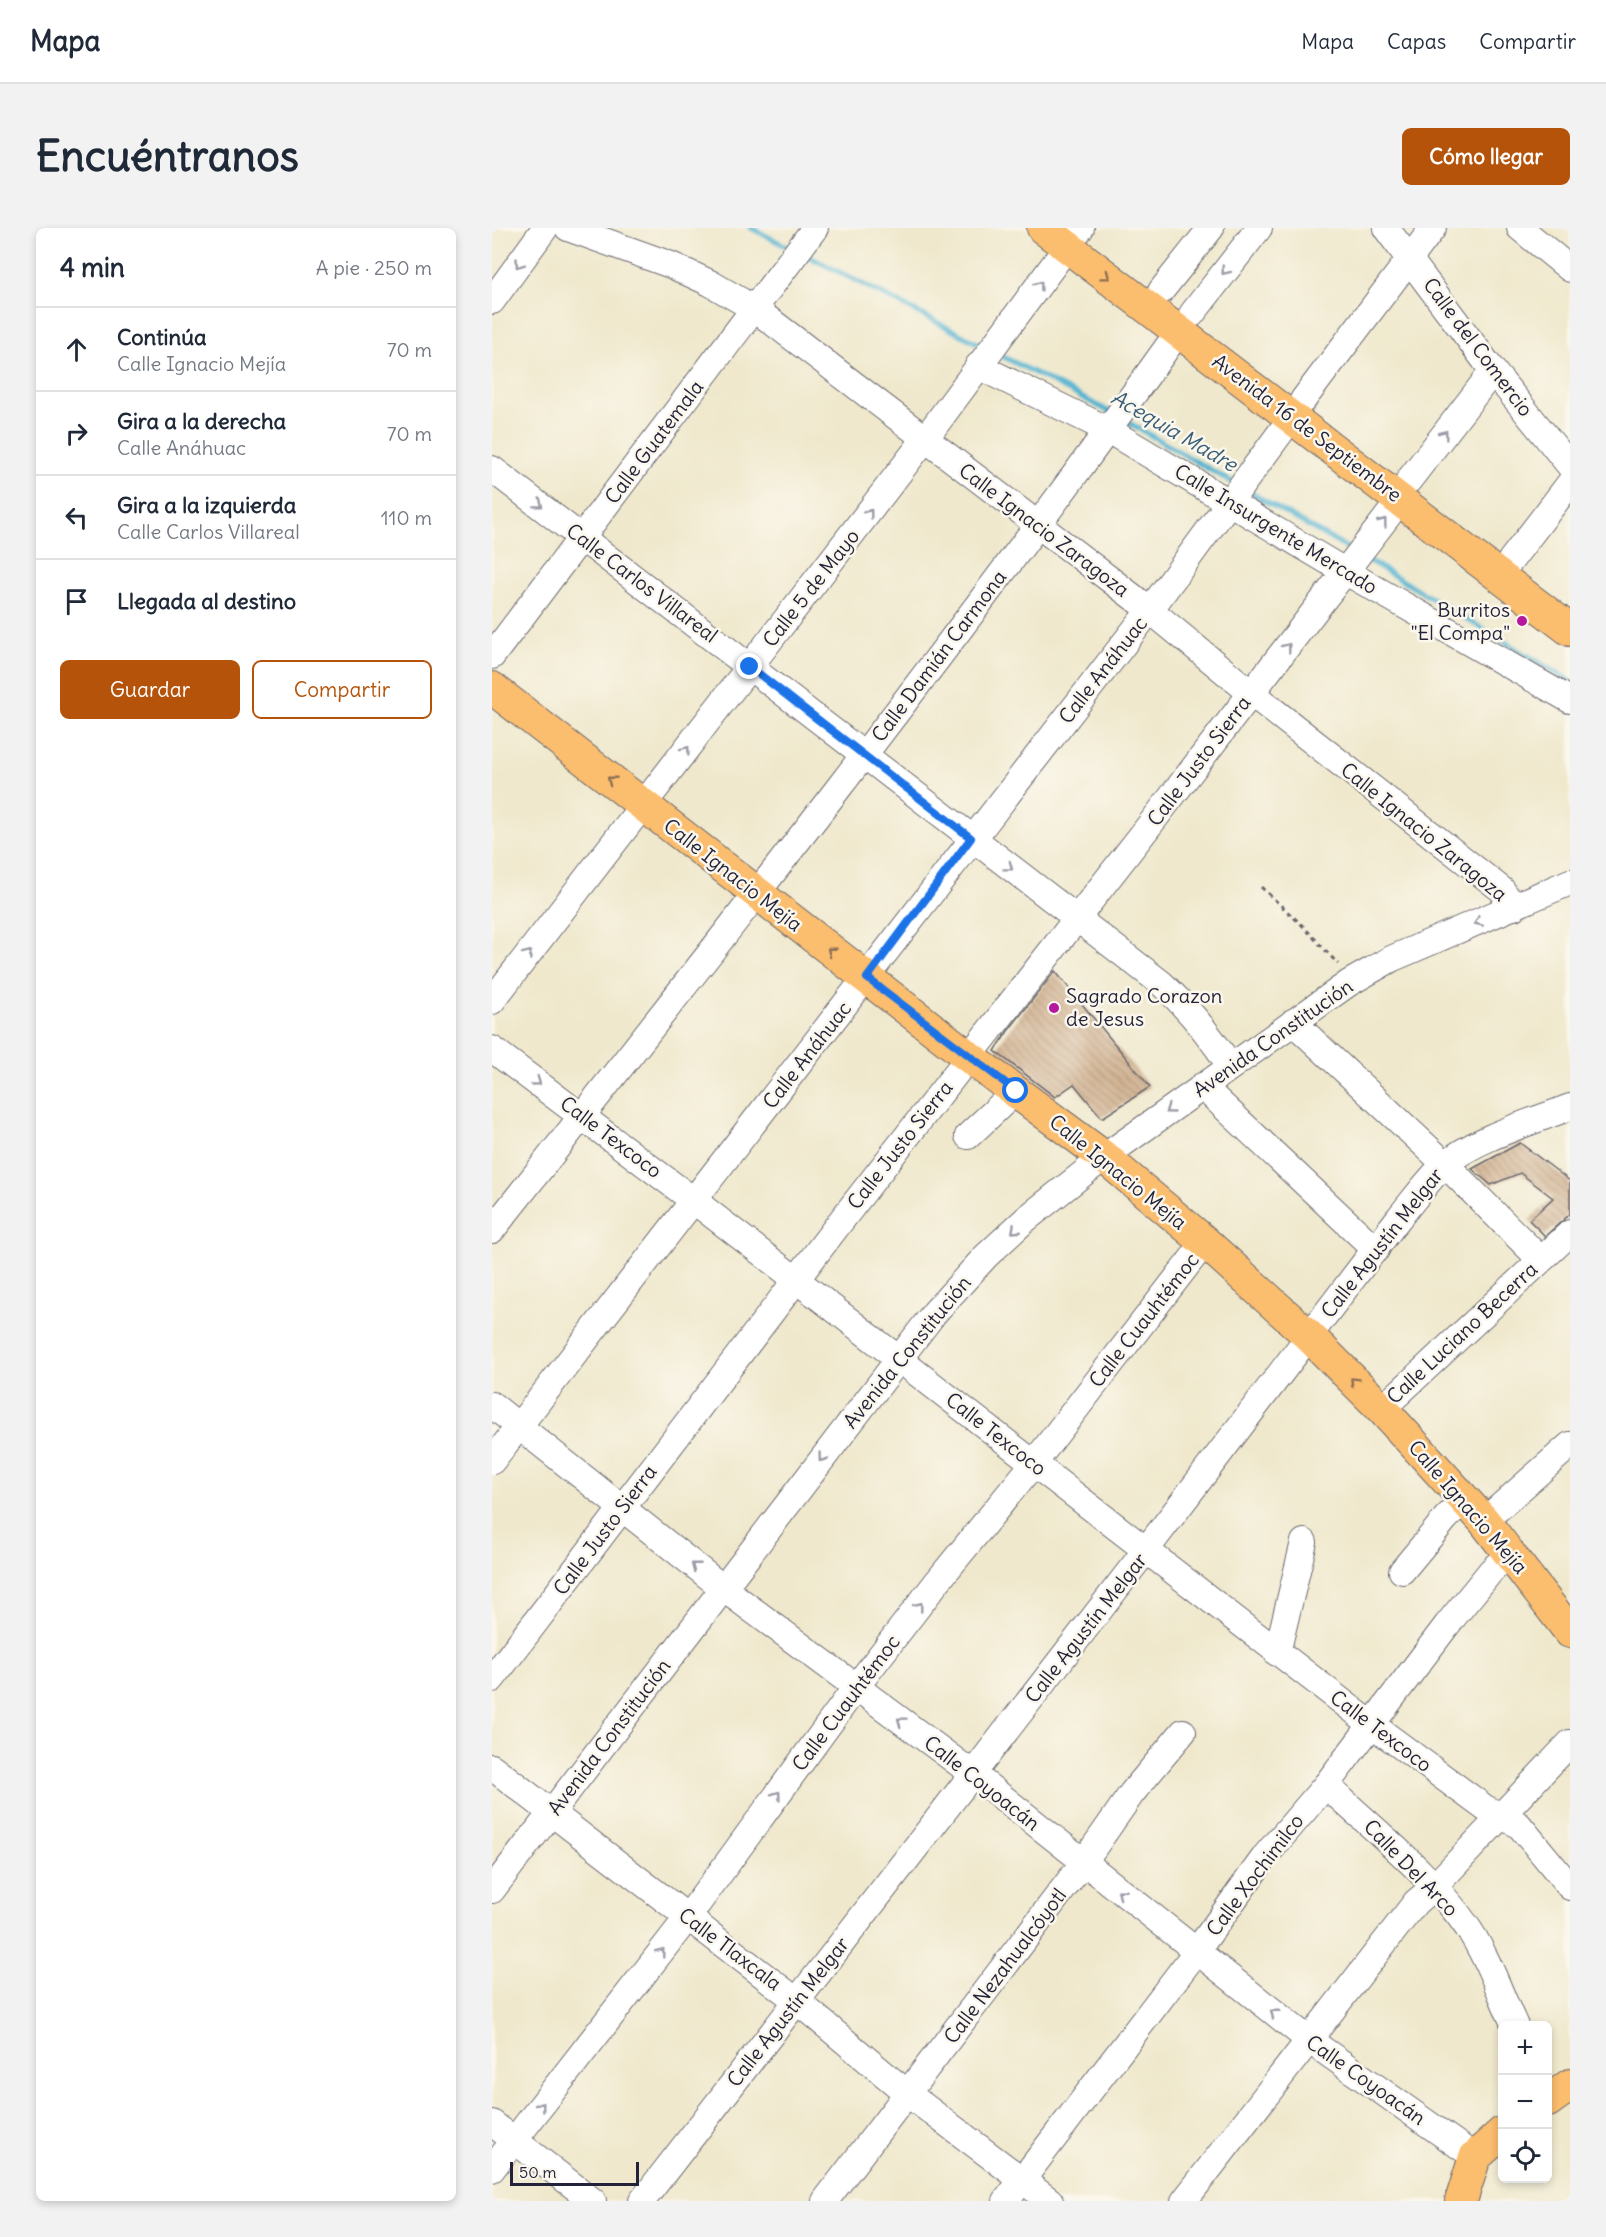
<!DOCTYPE html>
<html lang="es">
<meta charset="utf-8">
<style>
:root{--surface:#fff;--page:#f2f2f3;--text:#1f2937;--muted:#747a83;--line:#e0e1e3;--accent:#b45309}
body{margin:0;font-family:Delius,sans-serif;background:var(--page);color:var(--text)}
.controls{position:absolute;right:18px;bottom:18px;display:grid;overflow:hidden;border-radius:9px;box-shadow:0 3px 9px #0003}
.controls button{width:54px;height:54px;display:grid;place-items:center;padding:0;border:0;border-bottom:2px solid var(--line);background:var(--surface);color:var(--text);font:30px sans-serif}
.scale{position:absolute;left:18px;bottom:15px;width:129px;box-sizing:border-box;padding-left:6px;border:3px solid #22223b;border-top:0;font-size:16px;line-height:21px;white-space:nowrap;color:#22223b;-webkit-text-stroke:4px #fbf7ec;paint-order:stroke}
.stop{position:absolute;width:18px;height:18px;margin:-14px;border:4px solid #1a73e8;border-radius:50%;background:#fff}
.stop.end{background:#1a73e8;border-color:#fff;box-shadow:0 2px 6px #0008}
.list{margin:0;padding:0;list-style:none}
h2{display:flex;justify-content:space-between;align-items:center;height:78px;margin:0;padding:0 24px;font-size:26px}
h2 small{font-size:20px;font-weight:400;color:var(--muted)}
.list li{display:grid;grid-template-columns:39px 1fr auto;gap:18px;align-items:center;box-sizing:border-box;height:84px;padding:0 24px;border-top:2px solid var(--line)}
.list b{display:block;font-size:22px;white-space:nowrap}
.list p{margin:0;font-size:20px;white-space:nowrap;color:var(--muted)}
.list em{font-size:20px;font-style:normal;color:var(--muted)}
.actions{display:flex;gap:12px;padding:18px 24px}
.actions a{flex:1;padding:14px 0;border:2px solid var(--accent);border-radius:9px;text-align:center;font-size:21px;color:var(--accent)}
.actions .main{background:var(--accent);color:#fff}
.icon{flex:none;width:33px;height:33px;fill:none;stroke:currentColor;stroke-width:2;stroke-linecap:round;stroke-linejoin:round}
.map{position:relative;flex:none;width:1078px;height:1973px;overflow:hidden;border-radius:9px}
header{display:flex;align-items:center;gap:36px;box-sizing:border-box;height:84px;padding:0 30px;background:var(--surface);border-bottom:2px solid var(--line)}
header strong{font-size:28px}
nav{display:flex;gap:33px;margin-inline-start:auto;font-size:21px}
.intro{display:flex;align-items:center;justify-content:space-between;box-sizing:border-box;height:144px;padding:0 36px}
h1{margin:0;font-size:42px}
.button{padding:15px 27px;border-radius:9px;background:var(--accent);color:#fff;font-size:21px;font-weight:700}
main{display:flex;gap:36px;padding:0 36px}
aside{flex:1;background:var(--surface);border-radius:9px;box-shadow:0 3px 9px #0003}
.map>svg:first-child{display:block}
.lines{fill:none;stroke-linecap:round;stroke-linejoin:round}
.stream{stroke:#53b4d2;stroke-width:5}
.building{fill:url(#building-back-hatch)}
.minor-casing{stroke:#6a676e;stroke-width:28}
.major-casing{stroke:#6a676e;stroke-width:34}
.path{stroke:#6a676e;stroke-width:3;stroke-dasharray:4.5 4.5;stroke-linecap:butt}
.minor{stroke:#fff;stroke-width:26}
.major{stroke:#fbbd6e;stroke-width:32}
.oneway{stroke:#9c9ca7}
.oneway2{stroke:#8e7054}
.route{stroke:#1a73e8;stroke-width:8}
.poi-dot{fill:#b5179e;stroke:#fbf7ec;stroke-width:2}
.labels{text-anchor:middle;stroke-width:5;stroke-linejoin:round;paint-order:stroke}
.street-label{font-size:20px;fill:#22223b;stroke:#fbf7ec}
.poi-label{font-size:20px;fill:#22223b;stroke:#fbf7ec;text-anchor:end}
.water-label{font-size:21px;font-style:italic;fill:#365c77;stroke:#fbf7ec}
</style>
<header>
<strong>Mapa</strong>
<nav><a>Mapa</a><a>Capas</a><a>Compartir</a></nav>
</header>
<div class="intro"><h1>Encuéntranos</h1><a class="button">Cómo llegar</a></div>
<main>
<aside>
<h2>4 min<small>A pie · 250 m</small></h2>
<ul class="list">
<li><svg class="icon" aria-label="ahead" viewBox="0 0 24 24"><path d="M12 20V5M6 11l6-6 6 6"/></svg><div><b>Continúa</b><p>Calle Ignacio Mejía</p></div><em>70 m</em></li>
<li><svg class="icon" aria-label="right" viewBox="0 0 24 24"><path d="M7 20v-9h11M14 6l5 5-5 5"/></svg><div><b>Gira a la derecha</b><p>Calle Anáhuac</p></div><em>70 m</em></li>
<li><svg class="icon" aria-label="left" viewBox="0 0 24 24"><path d="M17 20v-9H6M10 6l-5 5 5 5"/></svg><div><b>Gira a la izquierda</b><p>Calle Carlos Villareal</p></div><em>110 m</em></li>
<li><svg class="icon" aria-label="arrive" viewBox="0 0 24 24"><path d="M6 21V4h12l-3 4 3 4H6"/></svg><div><b>Llegada al destino</b></div></li>
</ul>
<div class="actions"><a class="main">Guardar</a><a>Compartir</a></div>
</aside>
<div class="map">
<svg width="1078" height="1973" viewBox="0 0 1078 1973">
<defs>
<pattern id="building-back-hatch" width="6" height="6" patternUnits="userSpaceOnUse" patternTransform="scale(1.5)"><rect width="6" height="6" fill="#cca984"/><path d="M-1 5l2 2M0 0l6 6M5-1l2 2" fill="none" stroke="#a5896d"/></pattern>
</defs>
<rect width="100%" height="100%" fill="#fbf7ec"/>
<filter id="ink" filterUnits="userSpaceOnUse"><feTurbulence type="fractalNoise" baseFrequency=".0167" numOctaves="2"/><feDisplacementMap in="SourceGraphic" scale="12" xChannelSelector="R" yChannelSelector="G"/><feConvolveMatrix kernelMatrix="1 2 1 2 8 2 1 2 1" color-interpolation-filters="sRGB"/></filter>
<filter id="wash" filterUnits="userSpaceOnUse"><feTurbulence type="fractalNoise" baseFrequency=".008" numOctaves="4" result="noise"/><feDisplacementMap in="SourceGraphic" scale="24" xChannelSelector="R" yChannelSelector="G"/><feGaussianBlur stdDeviation="1.35" result="paint"/><feColorMatrix in="noise" values="0 0 0 0 0 0 0 0 0 0 0 0 0 0 0 0 0 1.4 0 .05"/><feComposite in="paint" operator="in"/></filter>
<g filter="url(#wash)">
<rect width="100%" height="100%" fill="#efe8cc"/>
<g class="lines">
<g class="stream">
<path d="M259 0 298 20"/>
<path d="M312 26 493 119"/>
<path d="M504 125 618 184"/>
<path d="M632 192 743 256"/>
<path d="M754 262 860 323"/>
<path d="M871 329 1078 453"/>
</g>
</g>
<g id="blocks">
<g class="building">
<path d="M563 743 658 859 610 890 582 856 563 869 503 823 516 803Z"/>
<path d="M1028 915 1078 953V986L1053 1008 1037 992 1061 970 1028 945 999 957 980 941Z"/>
</g>
</g>
</g>
<g filter="url(#ink)">
<use href="#blocks" fill-opacity="0" stroke="#6a676e" stroke-width="1.5"/>
<g class="lines">
<defs>
<g id="minor">
<path d="M76 0 179 37 218 55 263 81 658 382 759 465 1010 662 1022 679"/>
<path d="M894 0 1001 143 1078 238"/>
<path d="M1028 0 1078 41"/>
<path d="M669 63 719 0"/>
<path d="M0 73 53 0"/>
<path d="M700 86 767 0"/>
<path d="M486 138 616 202 854 344 1078 472"/>
<path d="M811 172 941 0"/>
<path d="M0 241 669 755C697 781 718 807 738 838"/>
<path d="M917 252 1001 143"/>
<path d="M1019 332 1078 255"/>
<path d="M0 428 323 0"/>
<path d="M0 773 433 211 589 0"/>
<path d="M801 794 952 935 1048 1031"/>
<path d="M0 821 201 972 879 1496 993 1580 1027 1597 1078 1659"/>
<path d="M710 858 884 1022"/>
<path d="M476 908 524 863"/>
<path d="M0 1002C234 706 468 410 687 103"/>
<path d="M0 1177 231 1360 481 1546 817 1812 983 1929"/>
<path d="M890 1181 1078 1005"/>
<path d="M0 1233 658 382 800 189"/>
<path d="M992 1293 1078 1217"/>
<path d="M910 1343 954 1290 973 1271"/>
<path d="M785 1425 812 1314"/>
<path d="M0 1451 352 989 667 585 909 271"/>
<path d="M0 1539 305 1773 416 1866 558 1973"/>
<path d="M834 1557C881 1601 942 1649 978 1703 997 1732 1008 1766 1023 1798"/>
<path d="M0 1662 443 1084 494 1028 534 991 612 929 857 755 899 731 1078 654"/>
<path d="M0 1895 101 1973"/>
<path d="M0 1941 196 1689 364 1459 445 1354 542 1235 713 1014"/>
<path d="M150 1973 654 1322 906 991C921 973 935 953 952 937 981 911 1040 894 1078 879"/>
<path d="M333 1973 591 1635 640 1565 691 1504"/>
<path d="M514 1973 704 1724 774 1627 834 1557 955 1397 999 1343 1018 1325"/>
<path d="M692 1973 924 1674 942 1659 1078 1515"/>
</g>
<g id="major">
<path d="M551 0 1078 402"/>
<path d="M0 460 477 829 612 929 713 1014 817 1108 890 1181 992 1293 1078 1404"/>
<path d="M1056 1873 1078 1857"/>
<path d="M969 1973 983 1929 1011 1904"/>
</g>
</defs>
<use href="#minor" class="minor-casing"/>
<use href="#major" class="major-casing"/>
<path class="path" d="M769 659 811 698 846 736"/>
<use href="#minor" class="minor"/>
<use href="#major" class="major"/>
</g>
<defs><path id="oneway-chevron" d="M-2-3.5L2.5 0L-2 3.5" fill="none" stroke-width="1.6" stroke-linecap="round" stroke-linejoin="round" transform="scale(1.5)"/></defs>
<g class="oneway">
<use href="#oneway-chevron" transform="translate(27 36) rotate(126)"/>
<use href="#oneway-chevron" transform="translate(733 43) rotate(128)"/>
<use href="#oneway-chevron" transform="translate(547 57) rotate(-53)"/>
<use href="#oneway-chevron" transform="translate(952 206) rotate(-52)"/>
<use href="#oneway-chevron" transform="translate(47 276) rotate(37)"/>
<use href="#oneway-chevron" transform="translate(377 285) rotate(-53)"/>
<use href="#oneway-chevron" transform="translate(891 294) rotate(-53)"/>
<use href="#oneway-chevron" transform="translate(795 419) rotate(-52)"/>
<use href="#oneway-chevron" transform="translate(194 522) rotate(-52)"/>
<use href="#oneway-chevron" transform="translate(517 639) rotate(37)"/>
<use href="#oneway-chevron" transform="translate(986 694) rotate(157)"/>
<use href="#oneway-chevron" transform="translate(36 726) rotate(-52)"/>
<use href="#oneway-chevron" transform="translate(45 854) rotate(36)"/>
<use href="#oneway-chevron" transform="translate(677 882) rotate(144)"/>
<use href="#oneway-chevron" transform="translate(523 1002) rotate(137)"/>
<use href="#oneway-chevron" transform="translate(330 1230) rotate(127)"/>
<use href="#oneway-chevron" transform="translate(203 1338) rotate(-142)"/>
<use href="#oneway-chevron" transform="translate(427 1378) rotate(-52)"/>
<use href="#oneway-chevron" transform="translate(409 1493) rotate(-143)"/>
<use href="#oneway-chevron" transform="translate(285 1567) rotate(-54)"/>
<use href="#oneway-chevron" transform="translate(629 1665) rotate(-142)"/>
<use href="#oneway-chevron" transform="translate(169 1724) rotate(-52)"/>
<use href="#oneway-chevron" transform="translate(782 1785) rotate(-142)"/>
<use href="#oneway-chevron" transform="translate(49 1878) rotate(-52)"/>
</g>
<g class="oneway2">
<use href="#oneway-chevron" transform="translate(614 48) rotate(37)"/>
<use href="#oneway-chevron" transform="translate(119 552) rotate(-142)"/>
<use href="#oneway-chevron" transform="translate(339 723) rotate(-142)"/>
<use href="#oneway-chevron" transform="translate(862 1153) rotate(-135)"/>
</g>
</g>
<g class="lines" filter="url(#ink)">
<path class="route" d="M258 439 479 610 375 750 524 863"/>
</g>
<g class="poi-dot">
<circle cx="1030" cy="393" r="6"/>
<circle cx="562" cy="780" r="6"/>
</g>
<g class="labels">
<g class="street-label">
<text transform="translate(986 119) rotate(53)" y="7">Calle del Comercio</text>
<text transform="translate(815 200) rotate(37)" y="7">Avenida 16 de Septiembre</text>
<text transform="translate(162 214) rotate(-53)" y="7">Calle Guatemala</text>
<text transform="translate(784 301) rotate(31)" y="7">Calle Insurgente Mercado</text>
<text transform="translate(552 302) rotate(37)" y="7">Calle Ignacio Zaragoza</text>
<text transform="translate(150 355) rotate(37)" y="7">Calle Carlos Villareal</text>
<text transform="translate(319 360) rotate(-52)" y="7">Calle 5 de Mayo</text>
<text transform="translate(447 428) rotate(-53)" y="7">Calle Damián Carmona</text>
<text transform="translate(611 442) rotate(-52)" y="7">Calle Anáhuac</text>
<text transform="translate(707 533) rotate(-53)" y="7">Calle Justo Sierra</text>
<text transform="translate(932 604) rotate(39)" y="7">Calle Ignacio Zaragoza</text>
<text transform="translate(241 647) rotate(38)" y="7">Calle Ignacio Mejía</text>
<text transform="translate(781 810) rotate(-35)" y="7">Avenida Constitución</text>
<text transform="translate(315 827) rotate(-52)" y="7">Calle Anáhuac</text>
<text transform="translate(119 909) rotate(37)" y="7">Calle Texcoco</text>
<text transform="translate(408 917) rotate(-52)" y="7">Calle Justo Sierra</text>
<text transform="translate(626 944) rotate(39)" y="7">Calle Ignacio Mejía</text>
<text transform="translate(890 1015) rotate(-52)" y="7">Calle Agustín Melgar</text>
<text transform="translate(652 1092) rotate(-52)" y="7">Calle Cuauhtémoc</text>
<text transform="translate(970 1105) rotate(-43)" y="7">Calle Luciano Becerra</text>
<text transform="translate(415 1124) rotate(-51)" y="7">Avenida Constitución</text>
<text transform="translate(504 1206) rotate(38)" y="7">Calle Texcoco</text>
<text transform="translate(976 1279) rotate(49)" y="7">Calle Ignacio Mejía</text>
<text transform="translate(113 1302) rotate(-53)" y="7">Calle Justo Sierra</text>
<text transform="translate(594 1400) rotate(-52)" y="7">Calle Agustín Melgar</text>
<text transform="translate(354 1475) rotate(-53)" y="7">Calle Cuauhtémoc</text>
<text transform="translate(889 1503) rotate(37)" y="7">Calle Texcoco</text>
<text transform="translate(117 1509) rotate(-53)" y="7">Avenida Constitución</text>
<text transform="translate(490 1555) rotate(38)" y="7">Calle Coyoacán</text>
<text transform="translate(919 1640) rotate(46)" y="7">Calle Del Arco</text>
<text transform="translate(763 1647) rotate(-53)" y="7">Calle Xochimilco</text>
<text transform="translate(238 1721) rotate(37)" y="7">Calle Tlaxcala</text>
<text transform="translate(513 1738) rotate(-53)" y="7">Calle Nezahualcóyotl</text>
<text transform="translate(296 1784) rotate(-52)" y="7">Calle Agustín Melgar</text>
<text transform="translate(874 1852) rotate(35)" y="7">Calle Coyoacán</text>
</g>
<g class="poi-label">
<text x="1018" y="389">Burritos<tspan x="1018" dy="23">"El Compa"</tspan></text>
<text x="574" y="775" text-anchor="start">Sagrado Corazon<tspan x="574" dy="23">de Jesus</tspan></text>
</g>
<g class="water-label">
<text transform="translate(682 203) rotate(30)" y="7">Acequia Madre</text>
</g>
</g>
</svg>
<div class="controls">
<button>+</button>
<button>−</button>
<button><svg class="icon" aria-label="locate" viewBox="0 0 24 24"><circle cx="12" cy="12" r="6"/><path d="M12 2v4M12 18v4M2 12h4M18 12h4"/></svg></button>
</div>
<div class="scale">50 m</div>
<div class="stop" style="left:524px;top:863px"></div>
<div class="stop end" style="left:258px;top:439px"></div>
</div>
</main>
